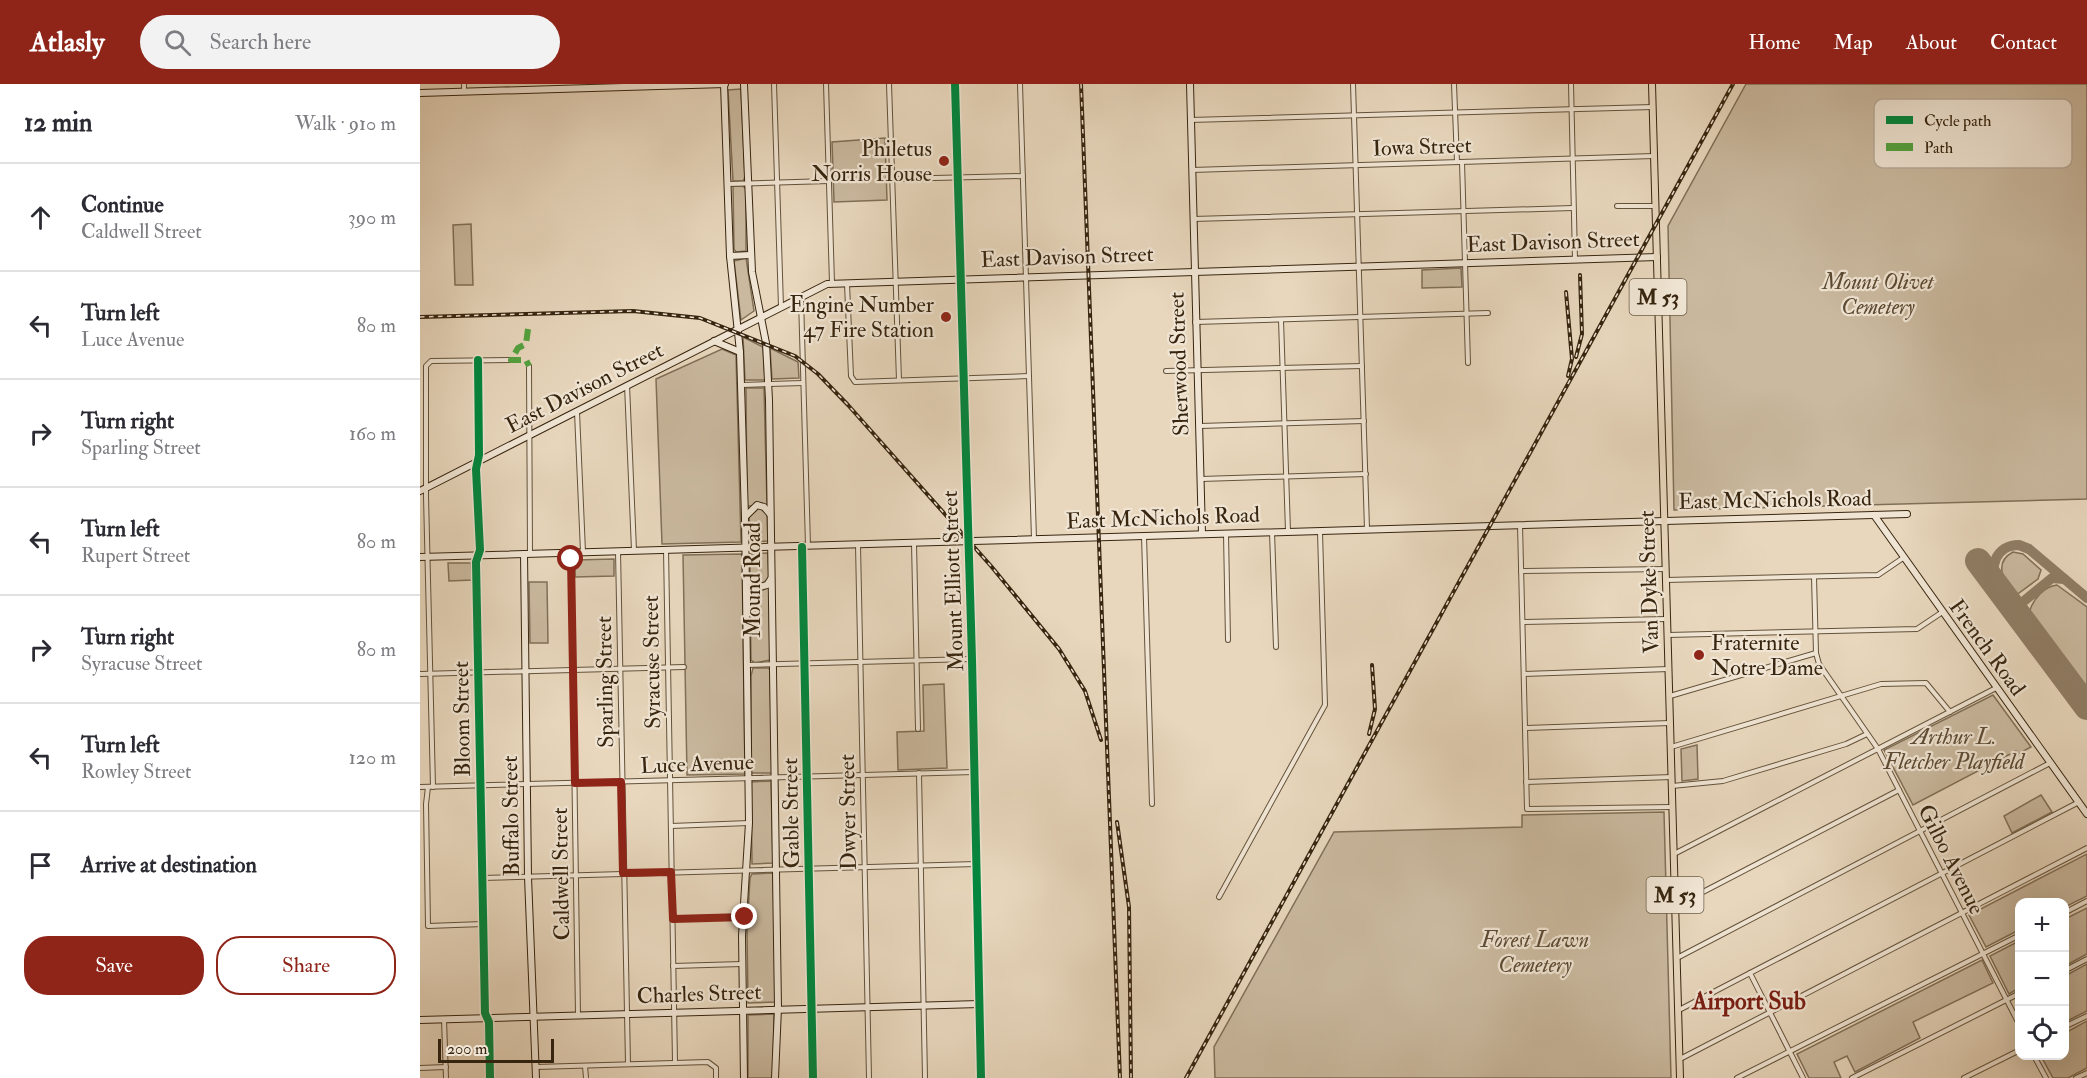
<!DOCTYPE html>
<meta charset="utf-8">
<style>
:root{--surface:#fff;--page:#f2f2f3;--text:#2b2b33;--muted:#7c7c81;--line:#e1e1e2;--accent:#8f2418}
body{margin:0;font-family:"IM FELL Double Pica",serif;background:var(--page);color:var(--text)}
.controls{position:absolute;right:18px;bottom:18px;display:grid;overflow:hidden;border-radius:12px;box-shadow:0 6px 24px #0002}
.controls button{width:54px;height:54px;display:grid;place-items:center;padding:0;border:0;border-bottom:2px solid var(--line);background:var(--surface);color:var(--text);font:30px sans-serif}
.scale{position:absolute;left:18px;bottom:15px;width:116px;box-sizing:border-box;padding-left:6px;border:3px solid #37250f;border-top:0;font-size:16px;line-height:21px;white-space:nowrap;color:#37250f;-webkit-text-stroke:4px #f0e5d4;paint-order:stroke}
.stop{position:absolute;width:18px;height:18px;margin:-14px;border:4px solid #8f2418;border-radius:50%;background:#fff}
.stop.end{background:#8f2418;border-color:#fff;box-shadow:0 2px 6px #0008}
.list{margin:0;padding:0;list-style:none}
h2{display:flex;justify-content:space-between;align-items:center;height:78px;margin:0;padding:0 24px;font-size:26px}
h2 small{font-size:20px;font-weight:400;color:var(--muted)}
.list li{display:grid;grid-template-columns:39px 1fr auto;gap:18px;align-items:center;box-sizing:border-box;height:108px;padding:0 24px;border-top:2px solid var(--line)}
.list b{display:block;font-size:22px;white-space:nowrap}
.list p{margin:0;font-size:20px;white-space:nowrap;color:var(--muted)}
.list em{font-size:20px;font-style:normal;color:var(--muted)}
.actions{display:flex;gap:12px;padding:18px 24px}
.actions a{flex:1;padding:14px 0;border:2px solid var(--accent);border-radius:24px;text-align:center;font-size:21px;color:var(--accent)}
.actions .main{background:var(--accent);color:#fff}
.icon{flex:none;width:33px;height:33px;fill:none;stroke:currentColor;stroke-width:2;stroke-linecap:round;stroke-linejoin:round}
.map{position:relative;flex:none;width:1667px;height:994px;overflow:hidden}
header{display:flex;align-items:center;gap:36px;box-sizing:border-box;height:84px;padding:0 30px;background:var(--accent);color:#fff}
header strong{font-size:28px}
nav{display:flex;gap:33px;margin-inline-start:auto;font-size:21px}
.search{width:420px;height:54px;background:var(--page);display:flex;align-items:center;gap:15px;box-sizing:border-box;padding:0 21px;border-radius:33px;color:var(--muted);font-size:22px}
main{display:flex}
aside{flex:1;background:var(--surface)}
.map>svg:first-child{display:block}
.green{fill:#cab99f;stroke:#806f57;stroke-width:1.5}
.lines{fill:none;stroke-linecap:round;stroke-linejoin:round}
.taxiway{stroke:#907e66;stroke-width:10}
.runway{stroke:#907e66;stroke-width:26}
.street-casing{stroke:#63523a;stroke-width:6}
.secondary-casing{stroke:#37250f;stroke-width:8}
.primary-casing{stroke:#37250f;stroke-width:8}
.street{stroke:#f0e5d4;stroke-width:4}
.secondary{stroke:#f0e5d4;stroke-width:6}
.primary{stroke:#e8d7bd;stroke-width:6}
.rail-casing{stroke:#37250f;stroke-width:4}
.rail{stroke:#f0e5d4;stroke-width:1.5;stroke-dasharray:4.5;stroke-linecap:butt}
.quiet{stroke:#53a33f;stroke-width:6;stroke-dasharray:12 6;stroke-linecap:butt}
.cycleway-casing{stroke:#f0e5d4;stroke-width:11}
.cycleway{stroke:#00873e;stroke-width:8}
.route{stroke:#8f2418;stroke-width:8}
.poi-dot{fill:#8f2418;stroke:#f0e5d4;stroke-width:2}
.labels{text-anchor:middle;stroke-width:4.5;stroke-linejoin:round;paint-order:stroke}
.shield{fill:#f0e5d4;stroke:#6e5f4a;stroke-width:1.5}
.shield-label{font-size:21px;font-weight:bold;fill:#37250f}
.street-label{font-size:22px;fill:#37250f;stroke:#f0e5d4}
.poi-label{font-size:22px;fill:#37250f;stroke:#f0e5d4;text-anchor:end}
.park-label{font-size:22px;font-style:italic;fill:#5c4a33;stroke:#f0e5d4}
.neighbourhood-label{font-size:24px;font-weight:bold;fill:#7a1f14;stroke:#f0e5d4}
.key{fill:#f0e5d4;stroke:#b8ab99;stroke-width:1.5}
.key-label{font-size:16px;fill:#37250f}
</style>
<header>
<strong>Atlasly</strong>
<div class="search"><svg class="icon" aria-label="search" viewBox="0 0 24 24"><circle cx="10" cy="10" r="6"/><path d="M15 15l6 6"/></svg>Search here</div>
<nav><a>Home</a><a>Map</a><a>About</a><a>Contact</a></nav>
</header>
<main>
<aside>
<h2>12 min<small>Walk · 910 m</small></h2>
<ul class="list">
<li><svg class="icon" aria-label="ahead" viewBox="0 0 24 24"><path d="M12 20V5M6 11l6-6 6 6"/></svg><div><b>Continue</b><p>Caldwell Street</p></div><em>390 m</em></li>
<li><svg class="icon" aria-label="left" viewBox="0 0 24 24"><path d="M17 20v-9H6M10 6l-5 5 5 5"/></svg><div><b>Turn left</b><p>Luce Avenue</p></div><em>80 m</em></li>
<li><svg class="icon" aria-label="right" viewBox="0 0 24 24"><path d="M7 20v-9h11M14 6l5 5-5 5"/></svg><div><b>Turn right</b><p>Sparling Street</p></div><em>160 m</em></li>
<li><svg class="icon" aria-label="left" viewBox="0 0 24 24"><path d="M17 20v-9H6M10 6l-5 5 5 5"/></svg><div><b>Turn left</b><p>Rupert Street</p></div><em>80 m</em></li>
<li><svg class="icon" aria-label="right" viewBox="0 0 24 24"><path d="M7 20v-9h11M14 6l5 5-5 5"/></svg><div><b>Turn right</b><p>Syracuse Street</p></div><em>80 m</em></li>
<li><svg class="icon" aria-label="left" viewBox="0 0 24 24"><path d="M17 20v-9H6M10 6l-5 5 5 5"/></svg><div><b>Turn left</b><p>Rowley Street</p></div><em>120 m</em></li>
<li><svg class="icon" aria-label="arrive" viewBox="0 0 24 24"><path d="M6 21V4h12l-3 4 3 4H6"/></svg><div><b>Arrive at destination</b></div></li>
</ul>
<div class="actions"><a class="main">Save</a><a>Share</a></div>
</aside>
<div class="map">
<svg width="1667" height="994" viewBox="0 0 1667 994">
<rect width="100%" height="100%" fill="#e8d7bd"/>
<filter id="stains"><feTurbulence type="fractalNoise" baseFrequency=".00333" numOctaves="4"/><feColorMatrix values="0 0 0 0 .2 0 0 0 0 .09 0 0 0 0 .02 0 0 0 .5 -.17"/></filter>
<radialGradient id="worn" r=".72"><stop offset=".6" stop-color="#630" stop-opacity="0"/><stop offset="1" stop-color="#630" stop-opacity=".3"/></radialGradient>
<g class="green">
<path d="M1326 0H1667V415L1254 426 1248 142Z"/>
<path d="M321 5 325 93 323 97H313L308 6Z"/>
<path d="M465 54 467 116 414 118 412 58Z"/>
<path d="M313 102H323L326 105V167L316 168 314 165Z"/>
<path d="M51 140 53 201H35L33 141Z"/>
<path d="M326 174 334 227 321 236 314 177Z"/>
<path d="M1041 184 1042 203 1002 204V186Z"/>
<path d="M323 253 343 263 345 296H325Z"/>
<path d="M350 264 378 278 379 294 352 295Z"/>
<path d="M302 265 316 271 321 458 242 460 236 295Z"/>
<path d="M326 304H344L347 422H327Z"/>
<path d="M339 424 347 429 348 457 332 458 329 433Z"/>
<path d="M1593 468 1603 470 1621 486 1618 495 1595 512C1585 499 1572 479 1593 468Z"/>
<path d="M348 469 349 495 338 502 330 495V470Z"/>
<path d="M322 470 325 690 267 691 263 471Z"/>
<path d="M194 475V492L155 493V476Z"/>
<path d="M28 479H51L52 496 29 497Z"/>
<path d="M109 498H127L128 559H110Z"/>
<path d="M1637 501 1667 523V609L1616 540 1610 526C1614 514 1624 503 1637 501Z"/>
<path d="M349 503 350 576 335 579 331 576 330 506 341 507Z"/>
<path d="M333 584H348L350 586 352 689H331V592Z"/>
<path d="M524 600 527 684 478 686 477 648 504 647 503 601Z"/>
<path d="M1573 611 1611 663 1598 670 1596 667 1493 721 1464 666Z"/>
<path d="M1277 661 1278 695 1262 697 1261 665Z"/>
<path d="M351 697 353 779 332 780 331 698Z"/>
<path d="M1621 711 1632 728 1592 749 1584 732Z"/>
<path d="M1244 728 1251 994H795L794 963 914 748 1102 743V731Z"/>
<path d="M1667 770V812L1645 823 1644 818H1600L1599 846 1566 863 1549 831Z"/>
<path d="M353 789 356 918 328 919 327 847 330 794 332 790Z"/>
<path d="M1667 824V870L1645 882V835Z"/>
<path d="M1599 857V904L1589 910 1570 872Z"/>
<path d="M1562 876 1573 899 1493 938 1500 954 1435 988 1427 972 1414 978 1421 994H1389L1377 970Z"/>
<path d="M1667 880V927L1645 938V892Z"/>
<path d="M354 930 353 994H328V931Z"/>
<path d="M1667 937V984L1648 994H1633L1621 972H1644L1645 949Z"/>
</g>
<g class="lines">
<g class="taxiway">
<path d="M1578 504C1568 485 1575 461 1599 461L1609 465 1667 514"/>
<path d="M1600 533 1598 522 1632 494 1644 495"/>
</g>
<path class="runway" d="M1558 477 1667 623"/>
<defs>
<g id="street">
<path d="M44 0V7"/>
<path d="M354 0 361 223"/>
<path d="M406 0 412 199"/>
<path d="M469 0 479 296"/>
<path d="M600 0 614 455"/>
<path d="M933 0 947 445"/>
<path d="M1034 0 1037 78"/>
<path d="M1151 0 1155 175"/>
<path d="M770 36 1233 23"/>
<path d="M1042 78 1048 279"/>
<path d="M772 86 1234 72"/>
<path d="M472 95 603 92"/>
<path d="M308 100 409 97"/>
<path d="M1197 122H1235"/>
<path d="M773 135 1153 124"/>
<path d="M427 200 431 292 435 298 609 292"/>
<path d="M381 214 388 462"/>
<path d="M861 236 868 447"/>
<path d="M775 238 1068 229"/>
<path d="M58 276 59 371 56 385 60 466 56 478 65 929 69 938 70 994"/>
<path d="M109 282 110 470"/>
<path d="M746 287 942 282"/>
<path d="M207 301 214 466"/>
<path d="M322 301 383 299"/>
<path d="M157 328 163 468"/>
<path d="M780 342 944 337"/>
<path d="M781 395 946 390"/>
<path d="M1100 441 1107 725 1252 723"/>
<path d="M852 448 856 563"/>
<path d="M806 450 808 556"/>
<path d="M724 452 732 720"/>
<path d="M494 459 498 645"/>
<path d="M438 461 449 994"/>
<path d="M382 463 393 994"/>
<path d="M246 466 255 978"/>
<path d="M198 467 208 980"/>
<path d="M151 468 158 931"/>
<path d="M1101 487 1246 485"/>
<path d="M1394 493 1396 569 1399 580 1458 665 1600 942"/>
<path d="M1246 496 1458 491 1483 474"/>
<path d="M1103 538 1247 535"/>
<path d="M1248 551 1497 545 1521 529"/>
<path d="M327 581 552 575"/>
<path d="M0 590 264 583"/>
<path d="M1104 590 1249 585"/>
<path d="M1250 612 1396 569"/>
<path d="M1106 644 1250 639"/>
<path d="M1251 663 1461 600 1506 599 1530 628"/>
<path d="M499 689 505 994"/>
<path d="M1106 698 1252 693"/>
<path d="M1252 702 1303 697 1426 660 1447 650"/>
<path d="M0 703 554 688"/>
<path d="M8 703 6 720 8 842 63 840"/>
<path d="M13 703 6 412V282L11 277 91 276"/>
<path d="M251 742 329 739"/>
<path d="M1254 770 1576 604"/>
<path d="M62 794 556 780"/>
<path d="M799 813 905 621 900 448"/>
<path d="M1256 822 1479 706"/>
<path d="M1644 829 1667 817"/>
<path d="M253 835 324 833"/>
<path d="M1257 874 1630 679"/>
<path d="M253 882 322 880"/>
<path d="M1644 887 1667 875"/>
<path d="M1330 889 1383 994"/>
<path d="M1259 926 1659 718"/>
<path d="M24 935 26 994"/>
<path d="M1644 943 1667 932"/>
<path d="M1614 972 1626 994"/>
<path d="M1260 975 1667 764"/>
<path d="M165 982 166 994"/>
<path d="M116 983 288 978 296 984V994"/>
<path d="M0 984 26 983"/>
<path d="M1317 994 1600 851"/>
<path d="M1432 994 1600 909"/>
<path d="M1544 994 1600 966"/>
<path d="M1656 994 1667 989"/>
</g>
<g id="secondary">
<path d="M304 0 310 172 320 268 325 433 329 739 322 852 324 994"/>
<path d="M324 0 332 188 346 259 349 316 358 924 355 994"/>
<path d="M535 0 552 575 561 994"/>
<path d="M770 0 782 450"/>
<path d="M0 9 305 0"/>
<path d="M310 172 330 171"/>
<path d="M294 257 320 268"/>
<path d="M0 407 407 200 1237 173"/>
<path d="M1454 431 1667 730"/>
<path d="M326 432 337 421 344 423 350 430"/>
<path d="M104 470 108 793 116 994"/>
<path d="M0 473 1487 430"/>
<path d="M327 495 336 504 347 501 351 495"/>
<path d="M0 936 559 920"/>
</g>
<path id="primary" d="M1232 0 1260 994"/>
</defs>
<use href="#street" class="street-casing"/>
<use href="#secondary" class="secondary-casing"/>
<use href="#primary" class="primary-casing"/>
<use href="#street" class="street"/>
<use href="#secondary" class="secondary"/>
<use href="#primary" class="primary"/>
<defs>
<g id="rail">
<path d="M661 0 700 994"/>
<path d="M1146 208 1152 275 1148 292"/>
<path d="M0 233 213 227 280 234 375 272 398 290 428 321 571 482 639 565 665 607 681 656"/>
<path d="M1156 273 1162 250 1160 191"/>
<path d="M949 650 955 625 952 581"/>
<path d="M697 738 709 823 711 994"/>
<path d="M766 994 1313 0"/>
</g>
</defs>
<use href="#rail" class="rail-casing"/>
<use href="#rail" class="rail"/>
<path class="quiet" d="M108 245 106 260 98 264 91 276H106L109 282"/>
<defs>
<g id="cycleway">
<path d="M535 0 552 575 561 994"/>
<path d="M58 276 59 371 56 385 60 466 56 478 65 929 69 938 70 994"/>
<path d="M382 463 393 994"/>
</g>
</defs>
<use href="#cycleway" class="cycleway-casing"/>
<use href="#cycleway" class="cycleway"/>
</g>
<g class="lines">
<path class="route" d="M151 475 155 699 201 698 203 789 251 788 253 835 325 833"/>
</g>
<g class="poi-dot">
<circle cx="524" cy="77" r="6"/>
<circle cx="526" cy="233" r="6"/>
<circle cx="1279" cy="571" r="6"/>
</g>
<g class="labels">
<g class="shield">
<rect x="1209.5" y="195" width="57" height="36" rx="4.5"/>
<rect x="1226.5" y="793" width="57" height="36" rx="4.5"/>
</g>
<g class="shield-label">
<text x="1238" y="220">M 53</text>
<text x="1255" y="818">M 53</text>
</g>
<g class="street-label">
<text transform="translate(1002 62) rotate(-2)" y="8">Iowa Street</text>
<text transform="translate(1133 157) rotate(-2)" y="8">East Davison Street</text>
<text transform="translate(647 172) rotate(-2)" y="8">East Davison Street</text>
<text transform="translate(758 280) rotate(-92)" y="8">Sherwood Street</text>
<text transform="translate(164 303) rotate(-27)" y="8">East Davison Street</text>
<text transform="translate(1355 415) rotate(-1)" y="8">East McNichols Road</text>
<text transform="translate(743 433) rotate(-2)" y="8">East McNichols Road</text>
<text transform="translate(332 496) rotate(-90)" y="8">Mound Road</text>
<text transform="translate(532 497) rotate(-92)" y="8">Mount Elliott Street</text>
<text transform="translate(1228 498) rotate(-92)" y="8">Van Dyke Street</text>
<text transform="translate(1568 563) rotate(54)" y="8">French Road</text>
<text transform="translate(231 578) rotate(-91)" y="8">Syracuse Street</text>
<text transform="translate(184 598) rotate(-91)" y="8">Sparling Street</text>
<text transform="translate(41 635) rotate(-91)" y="8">Bloom Street</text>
<text transform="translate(277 679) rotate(-2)" y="8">Luce Avenue</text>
<text transform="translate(427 728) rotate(-91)" y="8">Dwyer Street</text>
<text transform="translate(370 729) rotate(-91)" y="8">Gable Street</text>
<text transform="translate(90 732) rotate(-91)" y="8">Buffalo Street</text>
<text transform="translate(1532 775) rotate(63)" y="8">Gilbo Avenue</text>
<text transform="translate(140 790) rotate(-91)" y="8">Caldwell Street</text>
<text transform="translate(279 909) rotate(-2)" y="8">Charles Street</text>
</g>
<g class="poi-label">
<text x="512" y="72">Philetus<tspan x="512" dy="25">Norris House</tspan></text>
<text x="514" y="228">Engine Number<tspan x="514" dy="25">47 Fire Station</tspan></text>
<text x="1291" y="566" text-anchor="start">Fraternite<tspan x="1291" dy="25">Notre Dame</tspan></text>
</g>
<g class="park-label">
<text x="1458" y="205">Mount Olivet<tspan x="1458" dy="25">Cemetery</tspan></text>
<text x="1534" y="660">Arthur L.<tspan x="1534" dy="25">Fletcher Playfield</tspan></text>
<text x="1115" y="863">Forest Lawn<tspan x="1115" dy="25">Cemetery</tspan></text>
</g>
<g class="neighbourhood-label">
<text x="1329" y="925">Airport Sub</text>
</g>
</g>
<rect x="1454" y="15" width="198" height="69" rx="9" class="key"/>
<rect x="1466" y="32" width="27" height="8" fill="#00873e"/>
<rect x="1466" y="59" width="27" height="8" fill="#53a33f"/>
<g class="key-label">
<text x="1504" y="42">Cycle path</text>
<text x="1504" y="69">Path</text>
</g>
<rect width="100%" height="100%" filter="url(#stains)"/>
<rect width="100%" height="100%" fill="url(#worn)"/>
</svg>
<div class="controls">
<button>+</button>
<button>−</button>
<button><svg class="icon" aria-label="locate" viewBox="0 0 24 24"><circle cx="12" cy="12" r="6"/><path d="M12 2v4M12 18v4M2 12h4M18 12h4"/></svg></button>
</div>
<div class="scale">200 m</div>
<div class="stop" style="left:151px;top:475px"></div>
<div class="stop end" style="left:325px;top:833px"></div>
</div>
</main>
